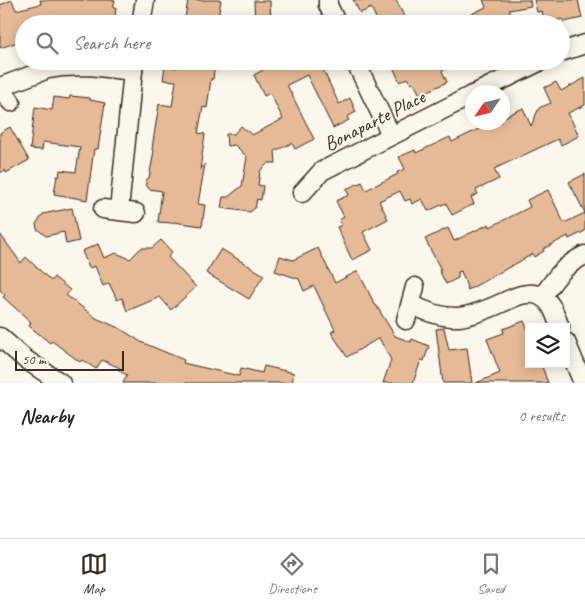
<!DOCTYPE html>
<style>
:root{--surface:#fff;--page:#f2f2f2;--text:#222;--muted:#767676;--line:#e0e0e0;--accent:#3b2a1e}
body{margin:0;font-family:Caveat,sans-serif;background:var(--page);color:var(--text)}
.controls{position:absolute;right:15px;bottom:15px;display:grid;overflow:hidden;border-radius:0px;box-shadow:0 2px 12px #0003}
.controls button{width:45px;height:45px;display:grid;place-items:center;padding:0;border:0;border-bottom:1px solid var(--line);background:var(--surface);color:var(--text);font:25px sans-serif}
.compass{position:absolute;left:465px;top:85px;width:45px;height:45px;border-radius:50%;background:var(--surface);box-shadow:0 2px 12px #0003;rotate:235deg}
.scale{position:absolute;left:15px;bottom:12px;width:109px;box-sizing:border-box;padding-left:5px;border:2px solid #3b2a1e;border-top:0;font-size:14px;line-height:18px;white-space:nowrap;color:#3b2a1e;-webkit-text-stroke:4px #fbf7ec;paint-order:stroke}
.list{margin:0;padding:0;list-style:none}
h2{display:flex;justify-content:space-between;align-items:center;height:65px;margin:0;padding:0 20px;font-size:21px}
h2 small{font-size:16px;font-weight:400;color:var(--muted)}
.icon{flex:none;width:28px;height:28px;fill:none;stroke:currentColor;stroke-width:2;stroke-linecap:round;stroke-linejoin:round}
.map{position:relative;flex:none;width:585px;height:383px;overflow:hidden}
.search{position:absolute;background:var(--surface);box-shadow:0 2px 12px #0003;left:15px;right:15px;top:15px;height:55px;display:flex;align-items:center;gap:12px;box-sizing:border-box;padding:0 18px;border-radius:28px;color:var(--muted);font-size:19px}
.sheet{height:155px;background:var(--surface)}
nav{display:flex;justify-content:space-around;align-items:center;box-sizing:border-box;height:70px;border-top:1px solid var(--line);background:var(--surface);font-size:14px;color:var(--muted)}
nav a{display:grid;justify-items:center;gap:2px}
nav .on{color:var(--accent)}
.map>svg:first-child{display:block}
.building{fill:#e7ba97;stroke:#3b2a1e}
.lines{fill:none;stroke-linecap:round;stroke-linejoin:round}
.minor-casing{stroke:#3b2a1e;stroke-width:21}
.minor{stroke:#fbf7ec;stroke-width:18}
.labels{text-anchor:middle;stroke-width:4;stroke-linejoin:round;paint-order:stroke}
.street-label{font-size:20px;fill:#3b2a1e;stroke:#fbf7ec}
</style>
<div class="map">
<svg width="585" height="383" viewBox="0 0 585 383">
<rect width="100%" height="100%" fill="#fbf7ec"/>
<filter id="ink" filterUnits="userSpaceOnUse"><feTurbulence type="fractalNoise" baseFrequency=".02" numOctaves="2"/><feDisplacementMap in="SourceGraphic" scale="10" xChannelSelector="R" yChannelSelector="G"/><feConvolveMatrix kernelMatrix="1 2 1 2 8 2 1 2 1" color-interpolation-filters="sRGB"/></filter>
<g filter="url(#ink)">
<g class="building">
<path d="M12 0 16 10 41 4 40 0H115L113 8H116L114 24H24V40L0 48V5Z"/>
<path d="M188 0H221L217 24H184Z"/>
<path d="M353 0H396L408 24H379L371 8 360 13Z"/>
<path d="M483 0H530L531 6 509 10 516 24H451L486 7Z"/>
<path d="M534 0H578L582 18 564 22 563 19 545 23 542 11 537 12Z"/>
<path d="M254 1H270L271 24H255Z"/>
<path d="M177 61H214L213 64H215L213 79H211L207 108 203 107 198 133 205 134 200 170 205 164 198 204 205 205 202 226 173 222 172 223 158 222 162 191 149 189 146 185V180L149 178 154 151 152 150 153 142 159 104 172 106 176 81 163 80 165 66 177 68Z"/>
<path d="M258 61H319L339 104 350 98 356 112 347 117 349 120 333 128 307 75 287 85 314 139 295 149 292 143 275 151 276 163H268L260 171 258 185 263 186 261 200 257 199 255 208 250 212 221 208 223 197H228L242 186 247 157 235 145 227 146 226 134H234L241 126 252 135 283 119 270 93 264 96 254 75 263 70Z"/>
<path d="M390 61H462L442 71 447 82 420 95 414 83 411 84 407 78 400 82Z"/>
<path d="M585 78V105L568 113 579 136 561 145 558 139 494 169 499 179 476 190 478 194 471 197 474 204 452 215 446 203 428 211 422 199 412 204 410 199 405 201 400 191 379 201 388 219 363 232 372 250 352 260 337 227 342 225 339 220 344 217 336 201 349 195 346 189 362 182 366 190 398 174 397 172 405 169 399 157 415 150 416 153 450 137 452 142 493 122H502V118L523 108 531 126 539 108 551 103 544 88 556 82 561 91Z"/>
<path d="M70 96 90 98V100L105 103 98 149H94L87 200 54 194 57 176 59 177 60 170 76 172 80 147 43 142 42 150 30 149 35 107 52 110 54 97 69 99Z"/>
<path d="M10 127 29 160 6 173 5 170 0 173V133Z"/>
<path d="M585 174V231L569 239 568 236 543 249 544 251 534 257 533 254 468 290 461 271 458 272V278L446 284 439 270H441L425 239 448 228 454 241 489 224 490 227 530 207 527 200 548 190 564 223 585 213 569 182Z"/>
<path d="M72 208 79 241 66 244 64 232 46 236 37 229 36 224 43 214Z"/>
<path d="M0 234 21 263 26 257 51 281 54 277 70 290 66 295 96 318 121 329 141 342 184 360 183 363 239 376 241 368 262 373 264 366 294 373 292 383H123L127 375 119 371 120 368 102 360 96 369 82 360 80 362 52 341 50 343 29 326 31 322 3 297 5 295 0 290Z"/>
<path d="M161 240 172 252 168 257 196 287 171 310 160 297 127 311 122 298 117 300 109 283 103 286 95 266 89 268 82 251 98 244 104 258 116 253 130 259 141 248H152Z"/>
<path d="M318 248 335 283 358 271 375 305H376L395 336 411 342 412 339 429 346 424 361 421 360 413 383H383L391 360 379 338 347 357 331 332 335 330 314 286 304 291 299 279 275 271 280 256 293 260Z"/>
<path d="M221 249 264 275 249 299 206 273Z"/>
<path d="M524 321 529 333V364H541L548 383H476L500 373 487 339 504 333 503 329Z"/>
<path d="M444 328 449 350 467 348 472 383H443L436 329Z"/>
</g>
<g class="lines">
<defs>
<g id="minor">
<path d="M328 0V5L337 24"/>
<path d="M141 24 145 0"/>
<path d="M561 52 585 44"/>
<path d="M355 61 391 135"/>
<path d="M478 92 541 61"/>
<path d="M11 102 0 87 48 69 61 67 90 66 133 71"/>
<path d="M302 193 322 171 472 95"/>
<path d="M103 209 136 213"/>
<path d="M119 210 134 61"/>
<path d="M542 297C556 277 563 266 585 255"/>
<path d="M411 304C426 312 441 318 459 317 475 315 491 308 506 301 513 298 520 294 528 294 537 293 546 298 551 306 555 312 557 320 560 327"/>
<path d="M406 320 415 287"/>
<path d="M0 337 25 359 61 383"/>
<path d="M566 342 583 383"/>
</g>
</defs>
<use href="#minor" class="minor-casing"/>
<use href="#minor" class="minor"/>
</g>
</g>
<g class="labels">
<g class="street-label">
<text transform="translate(374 120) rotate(-27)" y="7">Bonaparte Place</text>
</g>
</g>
</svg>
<div class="controls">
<button><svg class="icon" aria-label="layers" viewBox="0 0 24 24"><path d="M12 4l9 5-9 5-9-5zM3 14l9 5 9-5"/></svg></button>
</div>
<svg class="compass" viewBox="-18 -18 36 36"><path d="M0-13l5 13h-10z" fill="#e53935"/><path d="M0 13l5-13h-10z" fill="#767676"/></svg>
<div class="scale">50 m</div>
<div class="search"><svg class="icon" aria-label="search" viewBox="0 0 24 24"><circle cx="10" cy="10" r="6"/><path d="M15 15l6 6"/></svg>Search here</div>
</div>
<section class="sheet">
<h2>Nearby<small>0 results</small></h2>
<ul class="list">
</ul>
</section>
<nav>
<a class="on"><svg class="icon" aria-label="map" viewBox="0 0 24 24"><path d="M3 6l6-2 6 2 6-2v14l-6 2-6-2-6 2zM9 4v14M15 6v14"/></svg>Map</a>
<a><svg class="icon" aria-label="directions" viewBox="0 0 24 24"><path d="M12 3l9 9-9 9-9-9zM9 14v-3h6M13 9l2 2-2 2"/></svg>Directions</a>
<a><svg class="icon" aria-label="saved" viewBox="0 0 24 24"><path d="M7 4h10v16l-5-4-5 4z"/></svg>Saved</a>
</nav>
